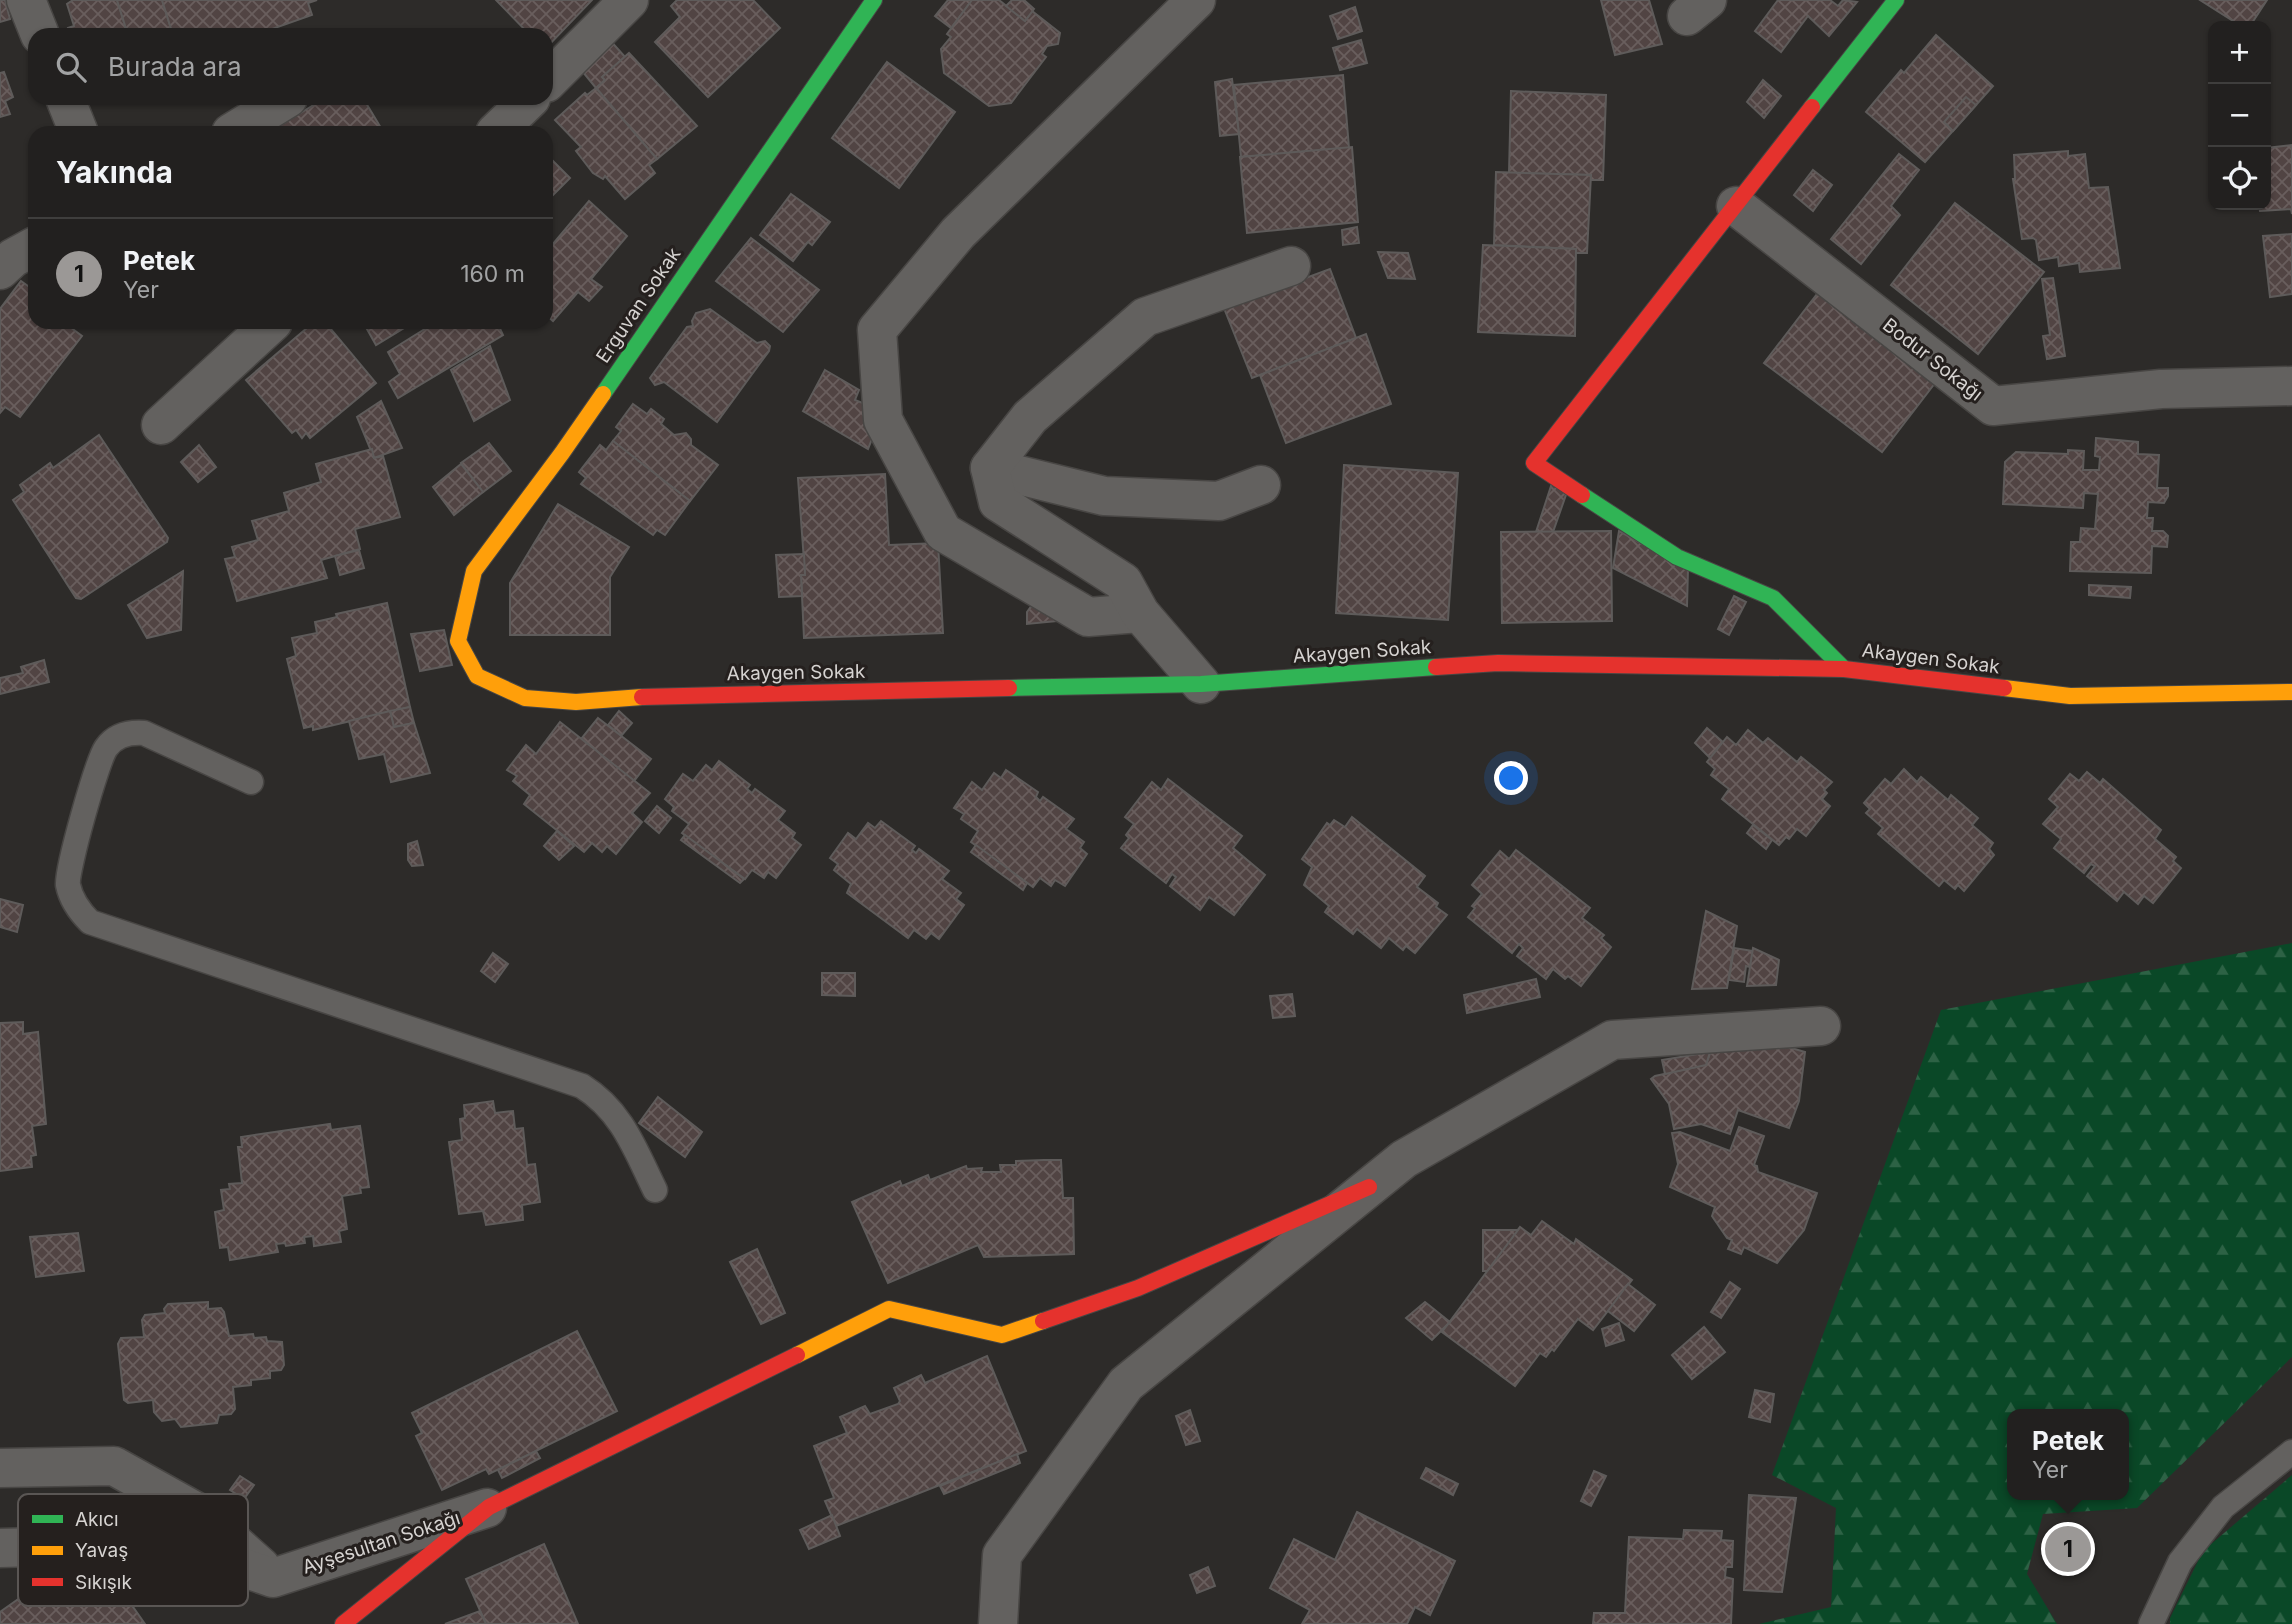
<!DOCTYPE html>
<html lang="tr">
<meta charset="utf-8">
<style>
:root{--surface:#22201f;--page:#2e2d2c;--text:#f1f3f6;--muted:#a2a3a4;--line:#3f3e3d;--accent:#9b9896}
body{margin:0;font-family:Inter,sans-serif;background:var(--page);color:var(--text)}
.controls{position:absolute;right:21px;top:21px;display:grid;overflow:hidden;border-radius:14px;box-shadow:0 2px 5px #0004}
.controls button{width:63px;height:63px;display:grid;place-items:center;padding:0;border:0;border-bottom:2px solid var(--line);background:var(--surface);color:var(--text);font:35px sans-serif}
.you{position:absolute;left:1512px;top:779px;width:24px;height:24px;margin:-18px;border:5px solid #fff;border-radius:50%;background:#1a73e8;box-shadow:0 0 0 10px #1a73e833}
.badge{display:grid;place-items:center;width:46px;height:46px;border-radius:50%;background:var(--accent);color:#111;font-size:23px;font-weight:700}
.pin{position:absolute;translate:-50% -50%;border:4px solid #fff;box-shadow:0 2px 7px #0006}
.popup{position:absolute;left:2007px;top:1409px;width:122px;height:91px;box-sizing:border-box;display:grid;place-content:center;border-radius:14px;background:var(--surface);filter:drop-shadow(0 2px 5px #0005);font-size:23px;white-space:nowrap;color:var(--muted)}
.popup b{font-size:26px;color:var(--text)}
.popup::after{content:'';position:absolute;left:50%;top:100%;margin-left:-14px;border:14px solid transparent;border-top-color:var(--surface)}
.list{margin:0;padding:0;list-style:none}
h2{display:flex;justify-content:space-between;align-items:center;height:91px;margin:0;padding:0 28px;font-size:30px}
h2 small{font-size:23px;font-weight:400;color:var(--muted)}
.list li{display:grid;grid-template-columns:46px 1fr auto;gap:21px;align-items:center;box-sizing:border-box;height:112px;padding:0 28px;border-top:2px solid var(--line)}
.list b{display:block;font-size:26px;white-space:nowrap}
.list p{margin:0;font-size:23px;white-space:nowrap;color:var(--muted)}
.list em{font-size:23px;font-style:normal;color:var(--muted)}
.icon{flex:none;width:38px;height:38px;fill:none;stroke:currentColor;stroke-width:2;stroke-linecap:round;stroke-linejoin:round}
.map{position:relative;flex:none;width:2292px;height:1624px;overflow:hidden}
.search{position:absolute;background:var(--surface);box-shadow:0 2px 5px #0004;left:28px;top:28px;width:525px;height:77px;display:flex;align-items:center;gap:18px;box-sizing:border-box;padding:0 24px;border-radius:21px;color:var(--muted);font-size:26px}
.panel{position:absolute;background:var(--surface);box-shadow:0 2px 5px #0004;left:28px;top:126px;width:525px;height:203px;border-radius:21px}
.map>svg:first-child{display:block}
.forest{fill:url(#forest-firs);fill-rule:evenodd}
.building{fill:url(#building-cross-hatch);stroke:#5e5b5a;stroke-width:2}
.lines{fill:none;stroke-linecap:round;stroke-linejoin:round}
.lane-casing{stroke:#484644;stroke-width:27}
.street-casing{stroke:#484644;stroke-width:41}
.fast-casing{stroke:#484644;stroke-width:18}
.slow-casing{stroke:#484644;stroke-width:18}
.jam-casing{stroke:#484644;stroke-width:18}
.lane{stroke:#63615f;stroke-width:24}
.street{stroke:#63615f;stroke-width:38}
.fast{stroke:#30b455;stroke-width:16}
.slow{stroke:#ff9f0a;stroke-width:16}
.jam{stroke:#e5322d;stroke-width:16}
.labels{text-anchor:middle;stroke-width:6;stroke-linejoin:round;paint-order:stroke}
.street-label{font-size:19px;fill:#d6d3d1;stroke:#25201e}
.key{fill:#25201e;stroke:#5a5654;stroke-width:2}
.key-label{font-size:19px;fill:#d6d3d1}
</style>
<div class="map">
<svg width="2292" height="1624" viewBox="0 0 2292 1624">
<defs>
<pattern id="forest-firs" width="22" height="20" patternUnits="userSpaceOnUse" patternTransform="scale(1.75)"><rect width="22" height="20" fill="#0a4827"/><path d="M5 1l3.5 6h-7zM16 11l3.5 6h-7z" fill="#2d6245"/></pattern>
<pattern id="building-cross-hatch" width="8" height="8" patternUnits="userSpaceOnUse" patternTransform="scale(1.75)"><rect width="8" height="8" fill="#514443"/><path d="M0 0l8 8M0 8l8-8" fill="none" stroke="#695e5d"/></pattern>
</defs>
<rect width="100%" height="100%" fill="#2d2b29"/>
<g class="forest">
<path d="M2292 943V1357L2137 1508 2043 1514 2027 1574 2057 1624H1759L1831 1607 1836 1508 1772 1475 1941 1010ZM2012 1414H2124V1495H2012Z"/>
<path d="M2292 1475V1624H2170V1618L2203 1551Z"/>
</g>
<g class="building">
<path d="M0 0H5L10 19 0 22Z"/>
<path d="M73 0H117L128 35H70L68 28 74 26 67 4Z"/>
<path d="M117 0H162L173 35H128Z"/>
<path d="M162 0H317L308 3 312 15 255 35H173Z"/>
<path d="M496 0H592L548 46 546 35H530Z"/>
<path d="M677 0H753L780 28 708 97 655 42 680 17 671 6Z"/>
<path d="M948 0H972L951 28 935 16Z"/>
<path d="M972 0H999L1025 21 1032 11 1060 33 1058 44 1047 46 1042 54 1046 57 1011 103 989 106 944 73 941 49 951 37 947 34Z"/>
<path d="M1012 0H1024L1034 9 1025 21 1006 6Z"/>
<path d="M1601 0H1649L1662 44 1615 55Z"/>
<path d="M1778 0H1830L1838 6 1843 0 1857 2 1829 36 1808 16 1781 52 1755 31Z"/>
<path d="M2200 0H2267L2250 26H2241Z"/>
<path d="M1355 7 1362 31 1338 39 1330 16Z"/>
<path d="M1936 35 1993 86 1925 162 1866 112 1901 70 1904 73Z"/>
<path d="M608 38 625 57 602 77 605 80 596 88 578 66Z"/>
<path d="M1361 40 1367 63 1340 70 1333 48Z"/>
<path d="M629 53 697 126 657 159 596 88 605 80 602 77Z"/>
<path d="M887 62 955 112 899 188 832 138Z"/>
<path d="M4 72 13 97 5 101 10 114 0 117V73Z"/>
<path d="M1343 75 1349 148 1241 157 1234 85Z"/>
<path d="M1232 79 1239 134 1220 136 1215 82Z"/>
<path d="M1763 80 1781 96 1764 118 1747 102Z"/>
<path d="M596 88 657 159 649 165 655 173 625 199 605 176 603 179 593 173 576 151 581 147 555 120 585 93 587 95Z"/>
<path d="M1511 91 1606 95 1603 180H1591V175L1509 173Z"/>
<path d="M1966 97 1976 105 1953 131 1944 122Z"/>
<path d="M325 98H363L384 133H268Z"/>
<path d="M2292 145V214L2291 209 2260 211 2259 205H2266V148Z"/>
<path d="M1352 147 1358 222 1247 233 1240 157Z"/>
<path d="M2068 151V156L2085 154 2089 188 2108 187 2120 268 2080 272 2079 263 2059 266 2058 257 2039 260 2036 240 2033 238 2022 239 2013 179H2015L2014 155Z"/>
<path d="M546 154 570 178 546 202Z"/>
<path d="M1899 154 1919 170 1891 206 1900 215 1861 264 1831 239Z"/>
<path d="M1813 170 1832 185 1813 211 1794 195Z"/>
<path d="M1496 172 1591 175 1587 253H1576V249L1494 245Z"/>
<path d="M791 194 830 222 812 245 808 242 793 261 760 235Z"/>
<path d="M589 201 627 236 591 279 602 287 589 301 578 292 553 321 546 315V252Z"/>
<path d="M1955 203 2044 272 1978 354 1891 285Z"/>
<path d="M1357 227 1359 243 1343 245 1342 230Z"/>
<path d="M2292 234V294L2270 297 2263 236Z"/>
<path d="M751 238 819 290 783 332 716 281Z"/>
<path d="M1483 245 1576 249 1575 336 1478 332Z"/>
<path d="M1378 252 1408 253 1415 279 1388 278Z"/>
<path d="M1330 269 1356 338 1252 378 1224 308Z"/>
<path d="M2053 278 2065 356 2047 359 2043 336 2050 335 2042 279Z"/>
<path d="M21 281 35 291V322H67L66 324 82 336 20 417 5 407 0 413V309Z"/>
<path d="M1824 285 1942 374 1882 452 1764 363Z"/>
<path d="M710 309 757 343 765 341 770 346 769 351 717 422 664 382 655 385 650 378 687 327 693 326 692 321 696 313Z"/>
<path d="M314 322 319 325 325 322 376 383 310 438 306 433 302 438 296 430 292 433 246 380Z"/>
<path d="M363 322H414L376 345Z"/>
<path d="M436 322H497L503 335 398 398 389 382 400 374 388 352Z"/>
<path d="M1366 334 1391 404 1286 443 1260 375Z"/>
<path d="M490 346 510 400 474 421 451 370Z"/>
<path d="M825 370 859 390 855 400 880 410 882 413 868 449 803 411Z"/>
<path d="M381 401 402 448 374 458 357 417Z"/>
<path d="M633 404 647 414 651 409 664 419 661 424 674 435 686 433 691 439V445L718 465 690 501 613 441 621 431 616 427Z"/>
<path d="M99 435 168 538 167 542 81 599 76 598 13 500 24 492 20 485 50 463 53 468Z"/>
<path d="M2096 438 2138 442V454L2159 455 2157 488H2168V496L2164 503 2148 502 2147 518H2153L2152 531H2163L2168 536 2167 547 2152 546 2151 573 2070 571 2071 542H2080L2081 528 2095 529 2098 494 2084 493 2083 508 2003 504 2005 462 2016 452 2068 454V450L2084 451 2083 470H2099L2100 457 2095 456Z"/>
<path d="M613 441 690 501 665 535 657 530 653 535 581 484 586 478 579 472 600 445 606 450Z"/>
<path d="M489 443 511 471 483 492 461 463Z"/>
<path d="M199 445 216 467 198 482 181 462Z"/>
<path d="M372 449 374 458 383 456 400 517 355 529 360 549 321 560 327 578 237 601 225 559 235 557 232 547 258 540 252 521 289 511 284 493 321 482 316 464Z"/>
<path d="M461 464 483 492 454 515 433 487Z"/>
<path d="M1344 465 1458 473 1448 620 1336 613Z"/>
<path d="M885 474 889 545 938 543 943 633 804 638 801 575H805L798 478Z"/>
<path d="M1552 483 1567 492 1553 532H1536Z"/>
<path d="M558 504 629 547 610 577V635H510V583Z"/>
<path d="M1611 531 1612 621 1502 623 1501 532Z"/>
<path d="M1619 531 1688 569 1687 606 1613 568Z"/>
<path d="M359 550 364 568 340 575 335 556Z"/>
<path d="M804 554 805 575H801L802 596 779 597 776 555Z"/>
<path d="M183 571 181 630 147 638 128 605Z"/>
<path d="M2089 585 2131 587 2130 598 2089 595Z"/>
<path d="M1734 596 1746 602 1729 635 1718 629Z"/>
<path d="M387 603 410 707 313 730V726L304 728 287 659 296 656 292 638 317 633 315 622 337 617 336 614Z"/>
<path d="M1032 605 1057 621 1027 624V612Z"/>
<path d="M444 630 452 665 420 671 411 634Z"/>
<path d="M44 660 49 682 0 694V678L23 673 21 667Z"/>
<path d="M410 707 414 723 394 727 390 711Z"/>
<path d="M390 711 394 727 414 723 430 773 391 782 384 754 359 759 349 721Z"/>
<path d="M619 711 632 723 621 736 608 725Z"/>
<path d="M598 718 651 759 634 781 581 739Z"/>
<path d="M560 722 650 793 632 813 642 822 616 854 607 846 602 852 592 843 584 852 524 804 530 795 513 781 517 776 507 770 526 745 536 754Z"/>
<path d="M1707 728 1723 742 1710 758 1695 743Z"/>
<path d="M1748 730 1763 743 1768 738 1797 762 1801 757 1832 782 1824 790 1827 793 1822 799 1830 806 1806 836 1797 829 1789 839 1786 837 1779 845 1722 799 1729 789 1711 775 1715 769 1707 762 1727 737 1736 745Z"/>
<path d="M719 761 750 785 747 789 752 793 755 789 785 811 778 820 795 833 792 838 801 845 776 878 768 872 764 878 752 870 745 879 682 833 689 824 672 811 674 807 665 799 683 774 693 781 706 765 712 770Z"/>
<path d="M1904 769 1917 782 1921 777 1948 800 1951 795 1978 818 1972 825 1993 843 1989 849 1994 855 1964 891 1958 885 1955 889 1944 880 1939 886 1878 834 1883 828 1866 813 1870 809 1864 803 1885 779 1891 784Z"/>
<path d="M1006 770 1038 792 1036 797 1040 801 1043 797 1074 819 1066 829 1084 842 1080 848 1087 854 1065 886 1055 880 1051 886 1040 878 1033 887 971 842 978 831 961 819 964 814 954 808 972 782 982 790 994 773 1001 778Z"/>
<path d="M2087 772 2100 783 2103 779 2161 830 2155 839 2176 857 2173 861 2181 868 2153 903 2144 896 2138 904 2124 892 2117 901 2087 876 2095 866 2091 864 2084 873 2054 848 2061 839 2043 824 2058 807 2049 799 2070 774 2079 781Z"/>
<path d="M1168 779 1242 836 1233 848 1265 875 1234 915 1209 897 1200 910 1170 886 1176 877 1172 874 1166 883 1121 848 1129 838 1126 835 1134 824 1125 817 1152 782 1161 790Z"/>
<path d="M657 806 671 818 659 833 645 821Z"/>
<path d="M1352 817 1425 876 1417 887 1438 903 1436 907 1447 915 1415 953 1406 946 1403 950 1389 938 1381 948 1357 929 1353 934 1325 912 1329 906 1304 885 1312 867 1302 859 1327 823 1330 825 1334 820 1345 827Z"/>
<path d="M881 821 915 846 912 850 916 853 919 849 949 871 942 879 961 893 956 899 964 905 939 939 931 933 926 939 914 930 908 938 847 893 851 884 834 870 838 864 830 858 848 833 856 839 868 823 875 828Z"/>
<path d="M1753 825 1772 840 1766 849 1747 833Z"/>
<path d="M557 831 574 846 559 860 544 846Z"/>
<path d="M685 835 744 879 740 883 681 840Z"/>
<path d="M417 841 423 865 412 866 408 860V844Z"/>
<path d="M976 845 1027 883 1023 890 971 852Z"/>
<path d="M1516 850 1590 908 1582 918 1604 935 1601 938 1611 947 1581 986 1568 976 1565 979 1553 969 1546 979 1517 956 1523 948 1519 944 1512 953 1468 917 1475 908 1472 906 1482 894 1472 885 1500 851 1509 859Z"/>
<path d="M0 899 23 905 17 932 0 927Z"/>
<path d="M1706 911 1737 926 1727 988 1692 989Z"/>
<path d="M1734 948 1753 951 1750 967 1746 966 1744 982 1729 980Z"/>
<path d="M1753 948 1779 960 1776 985 1747 986Z"/>
<path d="M493 953 508 964 495 982 481 971Z"/>
<path d="M822 973H855V996L822 995Z"/>
<path d="M1536 979 1540 997 1467 1013 1464 995Z"/>
<path d="M1292 994 1295 1016 1273 1018 1270 996Z"/>
<path d="M23 1022V1034L38 1032 46 1124 32 1126 36 1155 31 1156 32 1167 0 1171V1023Z"/>
<path d="M1714 1042 1781 1045 1805 1052 1799 1101 1789 1128 1738 1110 1730 1134 1701 1124 1674 1129 1669 1104 1651 1079 1655 1076 1706 1065Z"/>
<path d="M1710 1052 1706 1065 1665 1074 1662 1060Z"/>
<path d="M658 1097 702 1132 685 1157 639 1123Z"/>
<path d="M493 1101 495 1113 513 1111 515 1129 523 1128 527 1165 535 1164 540 1202 522 1205 523 1220 486 1225 483 1211 459 1214 449 1142 462 1140 460 1119 465 1118 464 1105Z"/>
<path d="M330 1124 331 1130 360 1126 369 1187 360 1188 361 1193 342 1196 347 1229 339 1231 341 1242 314 1246 313 1236 304 1237 305 1243 286 1246 285 1243 276 1244 278 1252 230 1260 228 1247 220 1248 215 1212 224 1210 221 1190 230 1189 229 1184 242 1183 238 1147H242L241 1137Z"/>
<path d="M1739 1127 1764 1136 1754 1165 1757 1166 1758 1172 1817 1193 1804 1230 1777 1263 1744 1247 1741 1254 1728 1249 1732 1240 1727 1238 1712 1216 1715 1207 1670 1187 1678 1164 1672 1133 1680 1132 1730 1151Z"/>
<path d="M1044 1160H1061L1063 1198H1073L1074 1254 984 1257 978 1245 888 1283 852 1202 900 1181 902 1186 928 1175 930 1180 966 1166 967 1169 982 1168 981 1172H1001L1000 1165H1016V1161Z"/>
<path d="M1542 1221 1574 1244 1576 1239 1632 1280 1593 1330 1578 1319 1554 1351 1552 1349 1546 1357 1540 1353 1515 1386 1442 1332 1520 1227 1531 1235Z"/>
<path d="M1483 1230H1518L1487 1271H1483Z"/>
<path d="M78 1233 84 1271 36 1277 30 1237Z"/>
<path d="M757 1249 785 1313 761 1324 730 1262Z"/>
<path d="M1730 1282 1740 1289 1721 1318 1711 1312Z"/>
<path d="M1628 1284 1655 1305 1634 1331 1608 1311Z"/>
<path d="M208 1302V1309L221 1308 224 1312 229 1336 253 1334 254 1338 266 1337 267 1341 282 1342 284 1365 281 1370 270 1371V1378L251 1380V1385L233 1387 235 1409 231 1414 219 1415 217 1423 181 1427 175 1419 162 1421 154 1412 153 1400 128 1403 124 1400 118 1344 121 1338 144 1337 142 1320 145 1315 165 1313 164 1309 168 1304Z"/>
<path d="M1425 1302 1450 1322 1432 1340 1406 1318Z"/>
<path d="M1619 1323 1624 1340 1606 1346 1602 1329Z"/>
<path d="M1704 1327 1725 1352 1692 1379 1672 1355Z"/>
<path d="M577 1331 617 1411 489 1474 486 1469 442 1490 416 1436 422 1433 412 1413Z"/>
<path d="M987 1356 1026 1451 836 1526 825 1501 834 1498 814 1446 847 1433 840 1417 865 1406 870 1414 898 1404 900 1401 894 1388 921 1375 925 1383Z"/>
<path d="M1755 1390 1774 1394 1770 1422 1749 1417Z"/>
<path d="M1190 1410 1200 1441 1186 1445 1176 1416Z"/>
<path d="M536 1451 540 1458 502 1478 498 1470Z"/>
<path d="M1017 1454 1020 1463 944 1494 940 1486Z"/>
<path d="M1426 1468 1458 1484 1453 1495 1421 1478Z"/>
<path d="M1594 1471 1606 1476 1591 1506 1581 1501Z"/>
<path d="M240 1476 254 1485 244 1499 230 1490Z"/>
<path d="M1749 1495 1796 1498 1782 1592 1744 1590Z"/>
<path d="M1357 1512 1455 1561 1430 1615 1415 1607 1407 1624H1302L1310 1610 1270 1588 1294 1539 1335 1560Z"/>
<path d="M832 1515 840 1536 809 1549 800 1530Z"/>
<path d="M1684 1530 1722 1531 1721 1540 1733 1541 1732 1567H1726L1725 1577 1733 1579 1731 1624H1593L1594 1613H1625L1629 1537 1683 1539Z"/>
<path d="M544 1544 578 1624H486L466 1579Z"/>
<path d="M82 1554 98 1557 145 1624H0V1612Z"/>
<path d="M1208 1567 1215 1586 1197 1593 1190 1575Z"/>
<path d="M480 1611 486 1624H445Z"/>
</g>
<g class="lines">
<defs>
<g id="lane">
<path d="M251 782 144 733C129 732 115 735 106 748 97 761 66 871 68 885 71 900 79 911 90 922L582 1086C622 1111 635 1149 655 1190"/>
<path d="M2151 1624 2180 1562 2223 1507 2292 1452"/>
</g>
<g id="street">
<path d="M26 0 40 35"/>
<path d="M1687 16 1707 0"/>
<path d="M546 83 629 0"/>
<path d="M65 98 79 133"/>
<path d="M231 133 288 98"/>
<path d="M495 133 531 98"/>
<path d="M1736 206 1993 406 2161 389 2292 386"/>
<path d="M0 270 13 258 35 246"/>
<path d="M161 425 273 322"/>
<path d="M990 468 1104 496 1219 501 1261 485"/>
<path d="M1140 613 1088 617 943 532 883 420 877 330 958 233 1196 0"/>
<path d="M1201 684 1140 613 1123 582 998 502 990 468 1030 417 1145 317 1291 266"/>
<path d="M0 1468 114 1466 204 1516 261 1567"/>
<path d="M0 1548 107 1545 191 1550 273 1578 487 1508"/>
<path d="M998 1624 1002 1555 1126 1384 1404 1159 1612 1040 1821 1026"/>
</g>
<g id="fast">
<path d="M1812 107 1896 0"/>
<path d="M603 394 874 0"/>
<path d="M1582 495 1677 557 1773 598 1844 669"/>
<path d="M1009 688 1201 684 1436 667"/>
</g>
<g id="slow">
<path d="M603 394 562 453 474 571 458 641 477 676 525 698 576 702 642 697"/>
<path d="M2004 688 2070 696 2292 692"/>
<path d="M797 1355 889 1309 1002 1335 1043 1321"/>
</g>
<g id="jam">
<path d="M1582 495 1534 463 1812 107"/>
<path d="M1436 667 1498 663 1844 669 2004 688"/>
<path d="M642 697 1009 688"/>
<path d="M1043 1321 1138 1288 1369 1187"/>
<path d="M343 1624 489 1507 797 1355"/>
</g>
</defs>
<use href="#lane" class="lane-casing"/>
<use href="#street" class="street-casing"/>
<use href="#fast" class="fast-casing"/>
<use href="#slow" class="slow-casing"/>
<use href="#jam" class="jam-casing"/>
<use href="#lane" class="lane"/>
<use href="#street" class="street"/>
<use href="#fast" class="fast"/>
<use href="#slow" class="slow"/>
<use href="#jam" class="jam"/>
</g>
<g class="labels">
<g class="street-label">
<text transform="translate(638 305) rotate(-56)" y="7">Erguvan Sokak</text>
<text transform="translate(1933 359) rotate(38)" y="7">Bodur Sokağı</text>
<text transform="translate(1362 651) rotate(-4)" y="7">Akaygen Sokak</text>
<text transform="translate(1931 658) rotate(7)" y="7">Akaygen Sokak</text>
<text transform="translate(796 672) rotate(-1)" y="7">Akaygen Sokak</text>
<text transform="translate(381 1542) rotate(-18)" y="7">Ayşesultan Sokağı</text>
</g>
</g>
<rect x="18" y="1494" width="230" height="112" rx="10" class="key"/>
<rect x="32" y="1515" width="31" height="8" fill="#30b455"/>
<rect x="32" y="1546" width="31" height="9" fill="#ff9f0a"/>
<rect x="32" y="1578" width="31" height="8" fill="#e5322d"/>
<g class="key-label">
<text x="75" y="1526">Akıcı</text>
<text x="75" y="1557">Yavaş</text>
<text x="75" y="1589">Sıkışık</text>
</g>
</svg>
<div class="controls">
<button>+</button>
<button>−</button>
<button><svg class="icon" aria-label="locate" viewBox="0 0 24 24"><circle cx="12" cy="12" r="6"/><path d="M12 2v4M12 18v4M2 12h4M18 12h4"/></svg></button>
</div>
<div class="you"></div>
<div class="pin badge" style="left:2068px;top:1549px">1</div>
<div class="popup"><b>Petek</b>Yer</div>
<div class="search"><svg class="icon" aria-label="search" viewBox="0 0 24 24"><circle cx="10" cy="10" r="6"/><path d="M15 15l6 6"/></svg>Burada ara</div>
<section class="panel">
<h2>Yakında<small></small></h2>
<ul class="list">
<li><span class="badge">1</span><div><b>Petek</b><p>Yer</p></div><em>160 m</em></li>
</ul>
</section>
</div>
